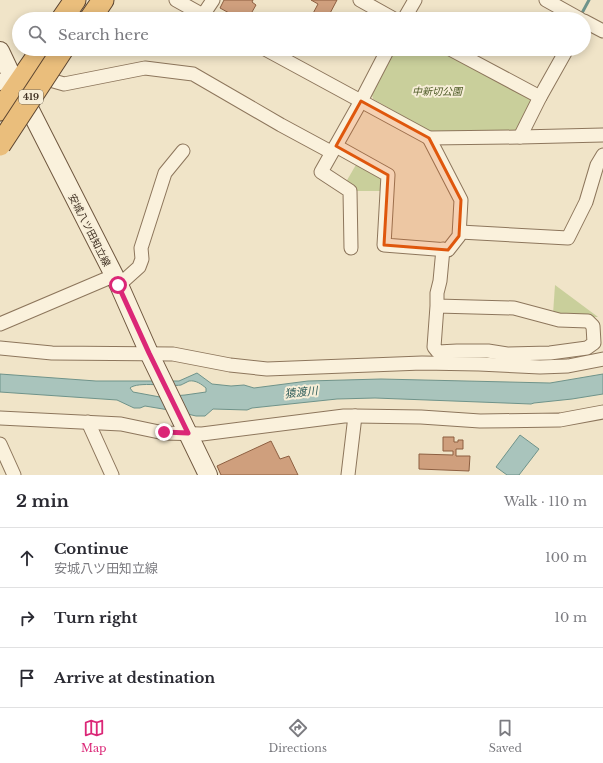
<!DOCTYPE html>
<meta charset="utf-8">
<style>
:root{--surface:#fff;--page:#f7f7f7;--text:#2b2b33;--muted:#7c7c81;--line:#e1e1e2;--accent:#db2777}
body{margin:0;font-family:"Libre Baskerville","Noto Sans JP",serif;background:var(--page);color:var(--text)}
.stop{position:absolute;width:12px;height:12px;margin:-9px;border:3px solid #db2777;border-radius:50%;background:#fff}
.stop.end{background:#db2777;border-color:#fff;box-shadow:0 1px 4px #0008}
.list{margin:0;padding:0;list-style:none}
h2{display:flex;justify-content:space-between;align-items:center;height:52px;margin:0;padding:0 16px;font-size:17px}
h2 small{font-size:13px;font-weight:400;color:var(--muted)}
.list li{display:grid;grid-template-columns:26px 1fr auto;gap:12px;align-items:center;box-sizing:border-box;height:60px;padding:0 16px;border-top:1px solid var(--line)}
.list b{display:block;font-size:15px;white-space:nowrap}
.list p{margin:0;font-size:13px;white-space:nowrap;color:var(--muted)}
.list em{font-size:13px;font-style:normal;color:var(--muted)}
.icon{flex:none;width:22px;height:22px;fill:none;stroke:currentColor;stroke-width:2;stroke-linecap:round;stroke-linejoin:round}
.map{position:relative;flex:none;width:603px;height:475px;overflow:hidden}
.search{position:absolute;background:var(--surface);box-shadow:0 2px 10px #0003;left:12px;right:12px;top:12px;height:44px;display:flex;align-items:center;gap:10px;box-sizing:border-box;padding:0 14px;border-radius:22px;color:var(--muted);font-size:15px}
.sheet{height:232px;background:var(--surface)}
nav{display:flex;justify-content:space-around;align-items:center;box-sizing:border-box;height:56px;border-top:1px solid var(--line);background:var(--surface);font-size:11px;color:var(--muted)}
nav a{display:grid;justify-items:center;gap:2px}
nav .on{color:var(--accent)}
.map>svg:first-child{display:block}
.green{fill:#c9cf9b}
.water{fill:#a9c4bc;stroke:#6f938a;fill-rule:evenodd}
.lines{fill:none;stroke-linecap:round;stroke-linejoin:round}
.stream{stroke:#6f938a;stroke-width:3}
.building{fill:#cf9f7d;stroke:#8d5f41}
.minor-casing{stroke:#8d765c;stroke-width:15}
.tertiary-casing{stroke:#8d765c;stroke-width:18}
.secondary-casing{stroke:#6f573f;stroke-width:20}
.trunk-casing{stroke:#5b4430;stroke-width:23}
.minor{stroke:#faf1dc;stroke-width:13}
.tertiary{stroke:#faf1dc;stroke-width:16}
.secondary{stroke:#faf1dc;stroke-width:18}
.trunk{stroke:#eabe7c;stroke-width:21}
.trunk-bridge-casing{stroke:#5b4430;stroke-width:23;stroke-linecap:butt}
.trunk-bridge{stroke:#eabe7c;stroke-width:21}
.route{stroke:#db2777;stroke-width:5}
.marked{fill:#df570d;fill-opacity:0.2;stroke:#df570d;stroke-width:3;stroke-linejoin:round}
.labels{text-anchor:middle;stroke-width:4;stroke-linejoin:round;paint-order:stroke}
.shield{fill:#f7eed8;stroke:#756857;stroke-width:1}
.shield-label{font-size:9px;font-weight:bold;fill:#3d2e20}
.park-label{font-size:10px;font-style:italic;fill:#4d5a26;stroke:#f7eed8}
.street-label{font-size:10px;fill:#3d2e20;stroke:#f7eed8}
.water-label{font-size:11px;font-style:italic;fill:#2f5d5a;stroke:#f7eed8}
</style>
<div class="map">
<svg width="603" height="475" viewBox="0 0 603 475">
<rect width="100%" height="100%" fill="#f0e4c8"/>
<g class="green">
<path d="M396 49H441L531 97 532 102 519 127 514 131 431 132 373 99 372 95Z"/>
<path d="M357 163 380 176 383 180 382 191H357L346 182Z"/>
<path d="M555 285 598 317H571L553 314Z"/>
</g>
<g class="water">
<path d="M197 373 212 384 231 386 244 385 254 388 308 381 381 379 550 383 603 374V394L572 399 534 403 531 404 375 398 337 399 252 408 247 410 213 409 205 416H196L175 411 145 406 140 408H134L117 400 0 392V374L96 381H179ZM189 381C196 380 201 384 206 388V392L185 395 160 397 133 392 130 388C138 381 169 387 181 385 183 384 187 382 189 381Z"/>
<path d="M520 435 539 449 519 475H507L496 467Z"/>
</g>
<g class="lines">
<path class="stream" d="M582 13 589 0"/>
</g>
<g class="building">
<path d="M224 0H253L252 2 256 5 248 19H240L220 8Z"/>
<path d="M311 0H337L327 19H310L318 4Z"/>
<path d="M443 437H454V442H458V440H463V449H456V456H470L469 471 419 469V454L453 455V451H443Z"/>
<path d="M271 441 280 459 289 456 298 475H221L217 466Z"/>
</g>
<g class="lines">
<defs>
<g id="minor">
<path d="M176 0 210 19"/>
<path d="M360 0 394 19"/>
<path d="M546 0 580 19"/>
<path d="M203 15 213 0"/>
<path d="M404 19 415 0"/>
<path d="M584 21 603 31"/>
<path d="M265 49 429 138 520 137 603 135"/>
<path d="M450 49 540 97"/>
<path d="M50 80 64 84 145 68 193 74 281 125 331 152"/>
<path d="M520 137 540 97 567 49"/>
<path d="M336 146 388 175 384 245 448 250 459 236 461 200 429 138"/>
<path d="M460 232 568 238 586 202 597 165 603 155"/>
<path d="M351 248 350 191 321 172 361 101 388 49"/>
<path d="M119 285 139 267 142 259 141 248 165 173 183 151"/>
<path d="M437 306 514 308 559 320 588 321 593 326 594 343 587 348 550 353 507 354 488 351H457L438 352 434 347 437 306V293L440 281 443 249"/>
<path d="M0 324 113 276"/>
<path d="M0 348 52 353 173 354 230 365 267 369 422 363 479 364 540 367 568 366 603 359"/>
<path d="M0 418 121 424 164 433 202 434 344 416H355L421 417 480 421 560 420 603 412"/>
<path d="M88 422 112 475"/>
<path d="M0 444 14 475"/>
<path d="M348 475 355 416"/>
</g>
<path id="tertiary" d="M0 82 5 81 12 77"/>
<path id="secondary" d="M0 51 17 87 29 108 119 285 149 353 208 475"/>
<g id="trunk">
<path d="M62 19 75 0"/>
<path d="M90 19 103 0"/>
<path d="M0 110 42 49"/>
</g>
</defs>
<use href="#minor" class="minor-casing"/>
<use href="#tertiary" class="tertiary-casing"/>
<use href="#secondary" class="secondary-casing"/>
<use href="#trunk" class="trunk-casing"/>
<use href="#minor" class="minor"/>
<use href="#tertiary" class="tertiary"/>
<use href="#secondary" class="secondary"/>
<use href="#trunk" class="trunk"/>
<defs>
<path id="trunk-bridge" d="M0 145 63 49"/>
</defs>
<use href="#trunk-bridge" class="trunk-bridge-casing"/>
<use href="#trunk-bridge" class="trunk-bridge"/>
</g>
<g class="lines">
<path class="route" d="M118 285 149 353 188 433 164 432"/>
</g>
<path class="marked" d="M361 101 429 138 461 200 459 236 448 250 384 245 388 175 336 146Z"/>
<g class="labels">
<rect class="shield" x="19" y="90" width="24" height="14" rx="3"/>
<g class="shield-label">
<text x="31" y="100">419</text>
</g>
<g class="park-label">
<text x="437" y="95">中新切公園</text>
</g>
<g class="street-label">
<text transform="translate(90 230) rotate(63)" y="4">安城八ツ田知立線</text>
</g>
<g class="water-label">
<text transform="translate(301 392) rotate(-6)" y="4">猿渡川</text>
</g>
</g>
</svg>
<div class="stop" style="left:118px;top:285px"></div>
<div class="stop end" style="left:164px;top:432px"></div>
<div class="search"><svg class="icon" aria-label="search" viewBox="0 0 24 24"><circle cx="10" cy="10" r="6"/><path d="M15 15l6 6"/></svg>Search here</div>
</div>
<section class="sheet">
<h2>2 min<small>Walk · 110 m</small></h2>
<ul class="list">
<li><svg class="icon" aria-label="ahead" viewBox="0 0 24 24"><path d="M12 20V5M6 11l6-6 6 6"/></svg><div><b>Continue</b><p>安城八ツ田知立線</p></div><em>100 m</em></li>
<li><svg class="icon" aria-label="right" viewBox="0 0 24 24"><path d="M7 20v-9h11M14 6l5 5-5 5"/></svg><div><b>Turn right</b></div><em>10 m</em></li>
<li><svg class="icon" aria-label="arrive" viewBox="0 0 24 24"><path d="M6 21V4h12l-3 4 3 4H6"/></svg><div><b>Arrive at destination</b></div></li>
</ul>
</section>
<nav>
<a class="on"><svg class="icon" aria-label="map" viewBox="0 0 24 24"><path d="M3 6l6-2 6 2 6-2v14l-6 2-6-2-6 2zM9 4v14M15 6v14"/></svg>Map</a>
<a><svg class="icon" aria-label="directions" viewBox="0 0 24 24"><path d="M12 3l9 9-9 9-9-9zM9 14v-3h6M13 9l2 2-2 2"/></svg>Directions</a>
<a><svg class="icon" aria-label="saved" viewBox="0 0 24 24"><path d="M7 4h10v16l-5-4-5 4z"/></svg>Saved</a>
</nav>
